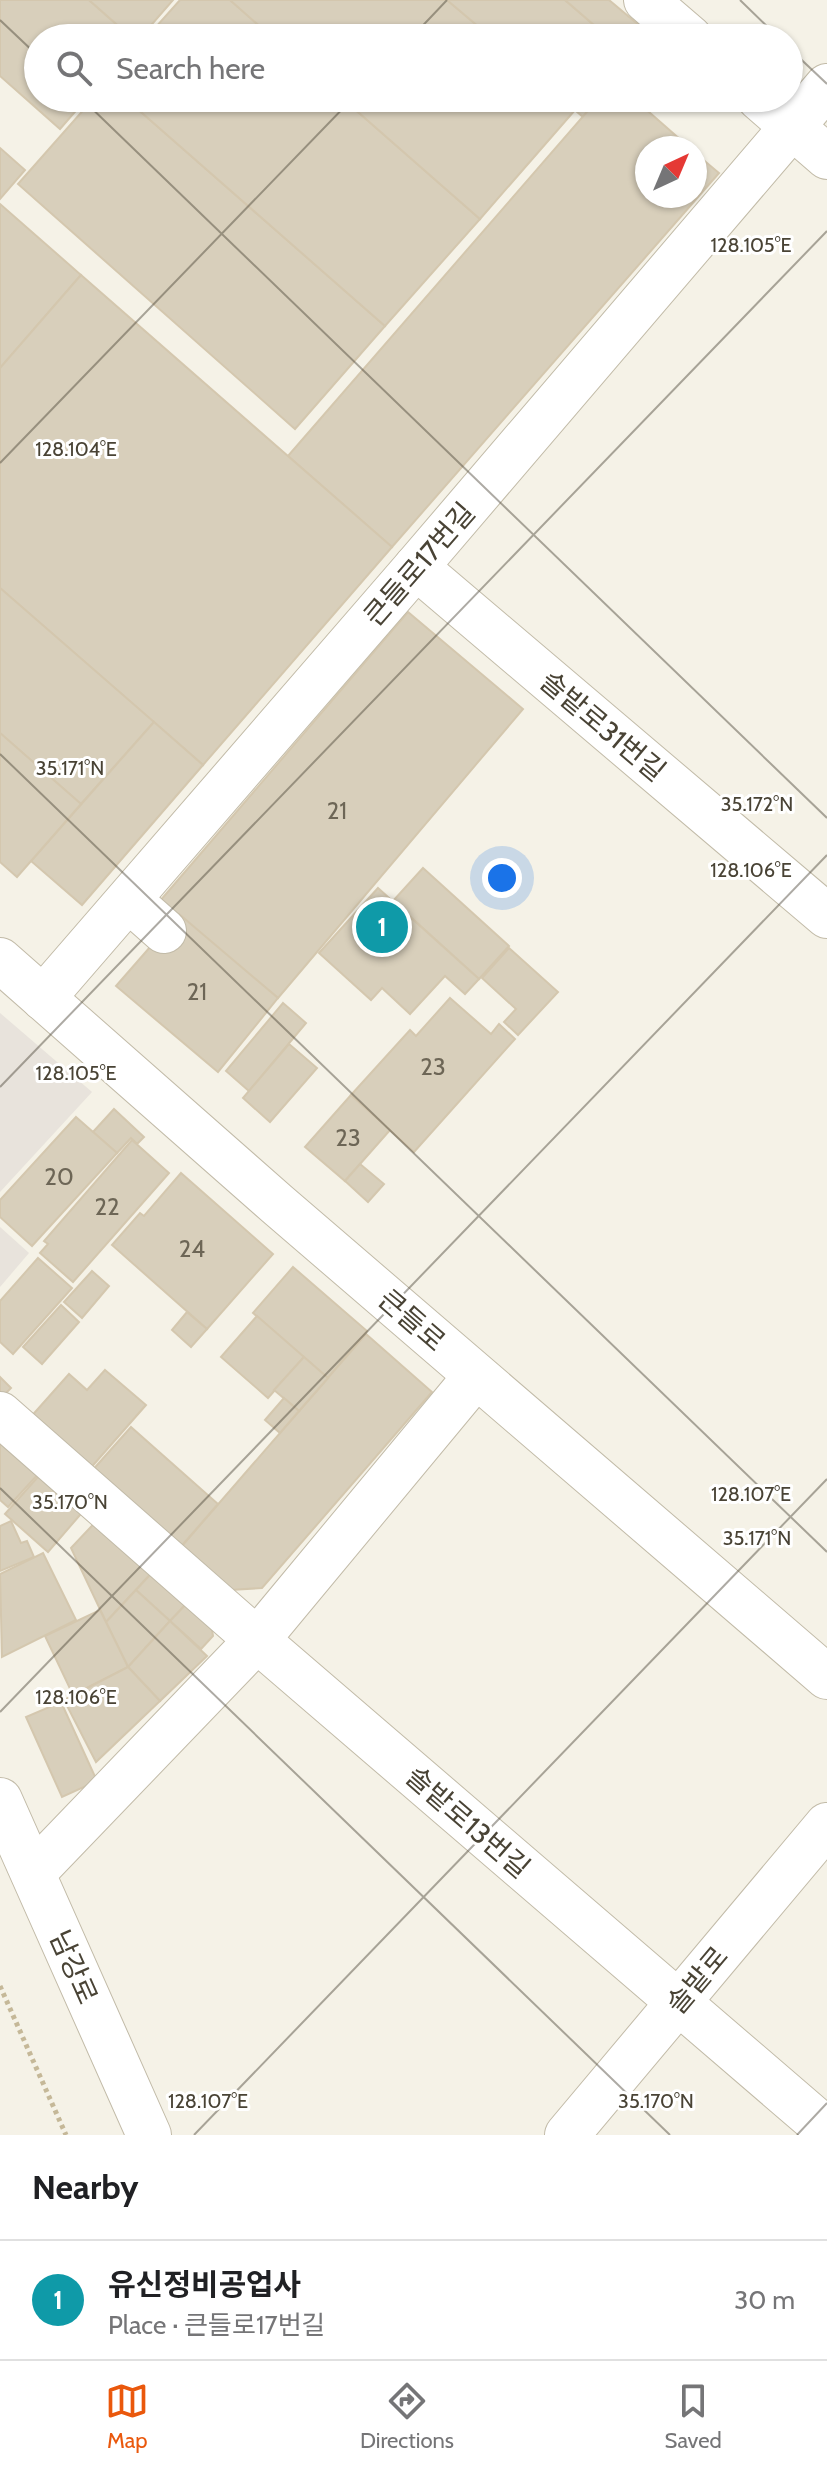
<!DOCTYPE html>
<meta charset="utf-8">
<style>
:root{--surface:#fff;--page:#f2f2f2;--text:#202124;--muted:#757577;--line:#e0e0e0;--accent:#ea580c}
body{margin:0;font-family:Cabin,"Noto Sans KR",sans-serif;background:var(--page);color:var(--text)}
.compass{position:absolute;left:635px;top:136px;width:72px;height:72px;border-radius:50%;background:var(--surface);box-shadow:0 2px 6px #0004;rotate:44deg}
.you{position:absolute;left:502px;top:878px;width:28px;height:28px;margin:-20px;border:6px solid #fff;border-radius:50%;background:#1a73e8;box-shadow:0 0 0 12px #1a73e833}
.badge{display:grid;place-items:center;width:52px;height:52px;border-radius:50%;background:var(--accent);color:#fff;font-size:26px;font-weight:700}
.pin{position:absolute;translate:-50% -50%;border:4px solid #fff;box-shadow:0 2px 8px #0006}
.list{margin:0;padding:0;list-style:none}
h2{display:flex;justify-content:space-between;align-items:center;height:104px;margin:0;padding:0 32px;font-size:34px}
h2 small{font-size:26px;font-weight:400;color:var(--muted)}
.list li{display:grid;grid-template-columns:52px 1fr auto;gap:24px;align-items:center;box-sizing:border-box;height:120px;padding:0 32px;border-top:2px solid var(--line)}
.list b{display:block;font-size:30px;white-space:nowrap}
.list p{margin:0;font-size:26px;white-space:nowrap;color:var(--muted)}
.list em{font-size:26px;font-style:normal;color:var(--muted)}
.icon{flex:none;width:44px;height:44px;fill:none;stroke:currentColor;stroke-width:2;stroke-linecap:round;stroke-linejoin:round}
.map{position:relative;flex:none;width:827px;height:2135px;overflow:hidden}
.search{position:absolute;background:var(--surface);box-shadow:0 2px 6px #0004;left:24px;right:24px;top:24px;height:88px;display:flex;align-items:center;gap:20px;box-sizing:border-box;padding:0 28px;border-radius:44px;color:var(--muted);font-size:30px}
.sheet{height:224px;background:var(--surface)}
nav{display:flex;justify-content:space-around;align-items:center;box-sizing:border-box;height:112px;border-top:2px solid var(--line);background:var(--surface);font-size:22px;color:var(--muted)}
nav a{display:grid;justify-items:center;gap:4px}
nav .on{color:var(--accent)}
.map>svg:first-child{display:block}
.industrial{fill:#e8e3dc}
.building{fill:#d8cfbb;stroke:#d4c7ae;stroke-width:2}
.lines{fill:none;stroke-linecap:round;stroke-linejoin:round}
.minor-casing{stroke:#c2bba8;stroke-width:46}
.path{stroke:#c5b898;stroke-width:5;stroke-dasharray:4 4;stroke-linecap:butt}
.minor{stroke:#fff;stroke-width:44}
.ticks{fill:none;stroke:#494335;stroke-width:2;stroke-opacity:0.45}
.labels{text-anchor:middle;stroke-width:6;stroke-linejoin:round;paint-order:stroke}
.number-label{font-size:24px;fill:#6d6656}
.street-label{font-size:28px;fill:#494335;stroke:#fff}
.ticks-label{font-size:20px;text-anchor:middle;fill:#494335;stroke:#fff;stroke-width:6;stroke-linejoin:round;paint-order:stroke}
</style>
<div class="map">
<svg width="827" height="2135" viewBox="0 0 827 2135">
<rect width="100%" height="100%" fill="#f5f2e7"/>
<g class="industrial">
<path d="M0 1013 92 1092 0 1192Z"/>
<path d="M0 1227 29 1253 0 1287Z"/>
</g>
<g class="building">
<path d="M0 0H89L132 38H38V98H87L60 129 0 76Z"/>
<path d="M89 0H173L140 38H132Z"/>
<path d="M180 0H230L273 38H146Z"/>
<path d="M230 0H447L492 38H273Z"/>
<path d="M447 0H565L609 38H492Z"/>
<path d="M565 0H609L652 36 609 38Z"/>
<path d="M94 98H125L385 326 295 429 18 184Z"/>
<path d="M125 98H342L480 219 385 326Z"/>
<path d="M342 98H561L575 110 480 219Z"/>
<path d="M561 98H599L583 117Z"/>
<path d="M599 98H633L690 148H647V196H695V153L719 173 392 547 288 456Z"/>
<path d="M0 148 25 170 0 199Z"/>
<path d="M0 204 81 275 0 368Z"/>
<path d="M81 275 392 547 203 765 0 588V368Z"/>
<path d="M0 588 154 722 81 804 0 733Z"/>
<path d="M408 612 523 709 278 998 160 901Z"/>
<path d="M154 722 203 765 82 905 31 861Z"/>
<path d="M0 733 81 804 17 877 0 862Z"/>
<path d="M423 868 509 946 479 979 393 901Z"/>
<path d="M378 888 479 979 465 994 445 976 410 1014 382 988 371 1000 319 953Z"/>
<path d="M179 914 278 998 218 1072 116 986Z"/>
<path d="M509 948 558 992 518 1035 504 1022 516 1009 482 978Z"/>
<path d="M450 998 491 1034 499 1024 515 1039 414 1152 351 1095 410 1030 416 1036Z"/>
<path d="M283 1003 306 1023 249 1091 226 1071Z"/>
<path d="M289 1044 317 1068 270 1122 243 1098Z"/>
<path d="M351 1095 390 1130 345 1181 305 1147Z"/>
<path d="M114 1109 144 1137 137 1144 131 1138 117 1153 93 1132Z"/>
<path d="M76 1117 117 1153 32 1246 0 1217V1200Z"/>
<path d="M132 1140 169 1173 73 1282 40 1253 48 1244 44 1241Z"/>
<path d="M360 1164 384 1184 368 1202 345 1181Z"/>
<path d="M181 1173 273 1254 207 1329 112 1245 140 1213 144 1216Z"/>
<path d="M38 1258 72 1288 13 1354 0 1342V1301Z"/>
<path d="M293 1267 367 1331 328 1378 253 1313Z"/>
<path d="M92 1271 109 1286 82 1318 64 1302Z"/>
<path d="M61 1305 79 1322 42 1364 23 1347Z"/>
<path d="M187 1312 207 1329 191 1347 172 1330Z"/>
<path d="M257 1316 304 1357 268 1398 221 1357Z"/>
<path d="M366 1334 432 1392 262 1588 230 1590 181 1547Z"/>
<path d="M304 1357 328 1378 299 1411 274 1390Z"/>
<path d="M105 1370 146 1405 88 1471 29 1419 69 1374 87 1390Z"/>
<path d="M0 1377 11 1388 0 1399Z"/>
<path d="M284 1398 299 1411 280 1433 265 1420Z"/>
<path d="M131 1427 218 1504 178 1550 90 1473Z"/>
<path d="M6 1439 41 1471 8 1507 0 1500V1445Z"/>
<path d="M44 1470 86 1508 48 1552 5 1514Z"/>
<path d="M104 1513 160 1564 106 1622 71 1548Z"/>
<path d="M11 1521 21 1543 27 1541 34 1557 0 1571V1526Z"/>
<path d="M43 1553 76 1620 2 1657 0 1574Z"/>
<path d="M160 1564 194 1596 170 1621 136 1590Z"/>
<path d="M136 1590 170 1621 128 1667 106 1622Z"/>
<path d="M190 1600 210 1618 213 1636 201 1649 170 1621Z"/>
<path d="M100 1610 128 1667 73 1695 45 1636Z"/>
<path d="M170 1621 207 1656 160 1701 128 1667Z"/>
<path d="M128 1667 160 1701 96 1762 64 1700Z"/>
<path d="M61 1702 97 1781 62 1797 26 1717Z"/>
</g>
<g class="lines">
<defs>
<g id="minor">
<path d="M646 0 690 38"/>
<path d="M759 98 827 157"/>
<path d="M416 567 827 916"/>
<path d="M129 900 164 931"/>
<path d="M0 960 277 1204 827 1677"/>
<path d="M43 998 416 567 827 86"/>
<path d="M0 1414 257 1640 827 2130"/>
<path d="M0 1800 149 2135"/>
<path d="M33 1873 257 1640 476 1376"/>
<path d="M567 2135 827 1825"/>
</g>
</defs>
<use href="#minor" class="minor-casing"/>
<path class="path" d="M0 1986 66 2135"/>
<use href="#minor" class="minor"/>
</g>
<path class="ticks" d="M740 0 779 38M0 20 38 56M411 38 447 0M789 48 827 84M81 98 827 818M0 463 353 98M0 754 827 1552M0 1087 827 231M0 1488 670 2135M0 1712 827 855M194 2135 827 1479M797 2135 827 2103"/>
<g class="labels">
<g class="number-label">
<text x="337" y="819">21</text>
<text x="197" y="1000">21</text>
<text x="433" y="1075">23</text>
<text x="348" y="1146">23</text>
<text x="59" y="1185">20</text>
<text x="107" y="1215">22</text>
<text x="192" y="1257">24</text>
</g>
<g class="street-label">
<text transform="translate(419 564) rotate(-49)" y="10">큰들로17번길</text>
<text transform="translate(603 726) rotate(40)" y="10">솔밭로31번길</text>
<text transform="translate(412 1320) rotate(41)" y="10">큰들로</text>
<text transform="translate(468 1822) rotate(41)" y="10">솔밭로13번길</text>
<text transform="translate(74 1967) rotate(66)" y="10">남강로</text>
<text transform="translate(697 1980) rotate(-50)" y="10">솔밭로</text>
</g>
</g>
<g class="ticks-label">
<text x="751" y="252">128.105°E</text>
<text x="76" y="456">128.104°E</text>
<text x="70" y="775">35.171°N</text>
<text x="757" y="811">35.172°N</text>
<text x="751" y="877">128.106°E</text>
<text x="76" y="1080">128.105°E</text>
<text x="751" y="1501">128.107°E</text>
<text x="70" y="1509">35.170°N</text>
<text x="757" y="1545">35.171°N</text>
<text x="76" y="1704">128.106°E</text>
<text x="208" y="2108">128.107°E</text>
<text x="656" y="2108">35.170°N</text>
</g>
</svg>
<svg class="compass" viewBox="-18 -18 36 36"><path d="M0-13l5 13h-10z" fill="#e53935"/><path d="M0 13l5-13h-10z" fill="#757577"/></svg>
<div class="you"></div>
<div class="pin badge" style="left:382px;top:927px;background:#0f9aa8">1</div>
<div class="search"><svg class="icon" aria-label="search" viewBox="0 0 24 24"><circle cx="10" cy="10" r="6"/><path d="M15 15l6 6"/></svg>Search here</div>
</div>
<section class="sheet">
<h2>Nearby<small></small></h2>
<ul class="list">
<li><span class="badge" style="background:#0f9aa8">1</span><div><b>유신정비공업사</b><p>Place · 큰들로17번길</p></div><em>30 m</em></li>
</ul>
</section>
<nav>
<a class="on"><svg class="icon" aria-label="map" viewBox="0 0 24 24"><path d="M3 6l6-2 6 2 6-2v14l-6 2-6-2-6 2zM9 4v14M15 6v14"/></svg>Map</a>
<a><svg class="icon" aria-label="directions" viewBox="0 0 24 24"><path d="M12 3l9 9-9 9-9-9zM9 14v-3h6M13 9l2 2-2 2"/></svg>Directions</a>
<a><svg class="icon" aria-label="saved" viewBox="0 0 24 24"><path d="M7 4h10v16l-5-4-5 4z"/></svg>Saved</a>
</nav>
